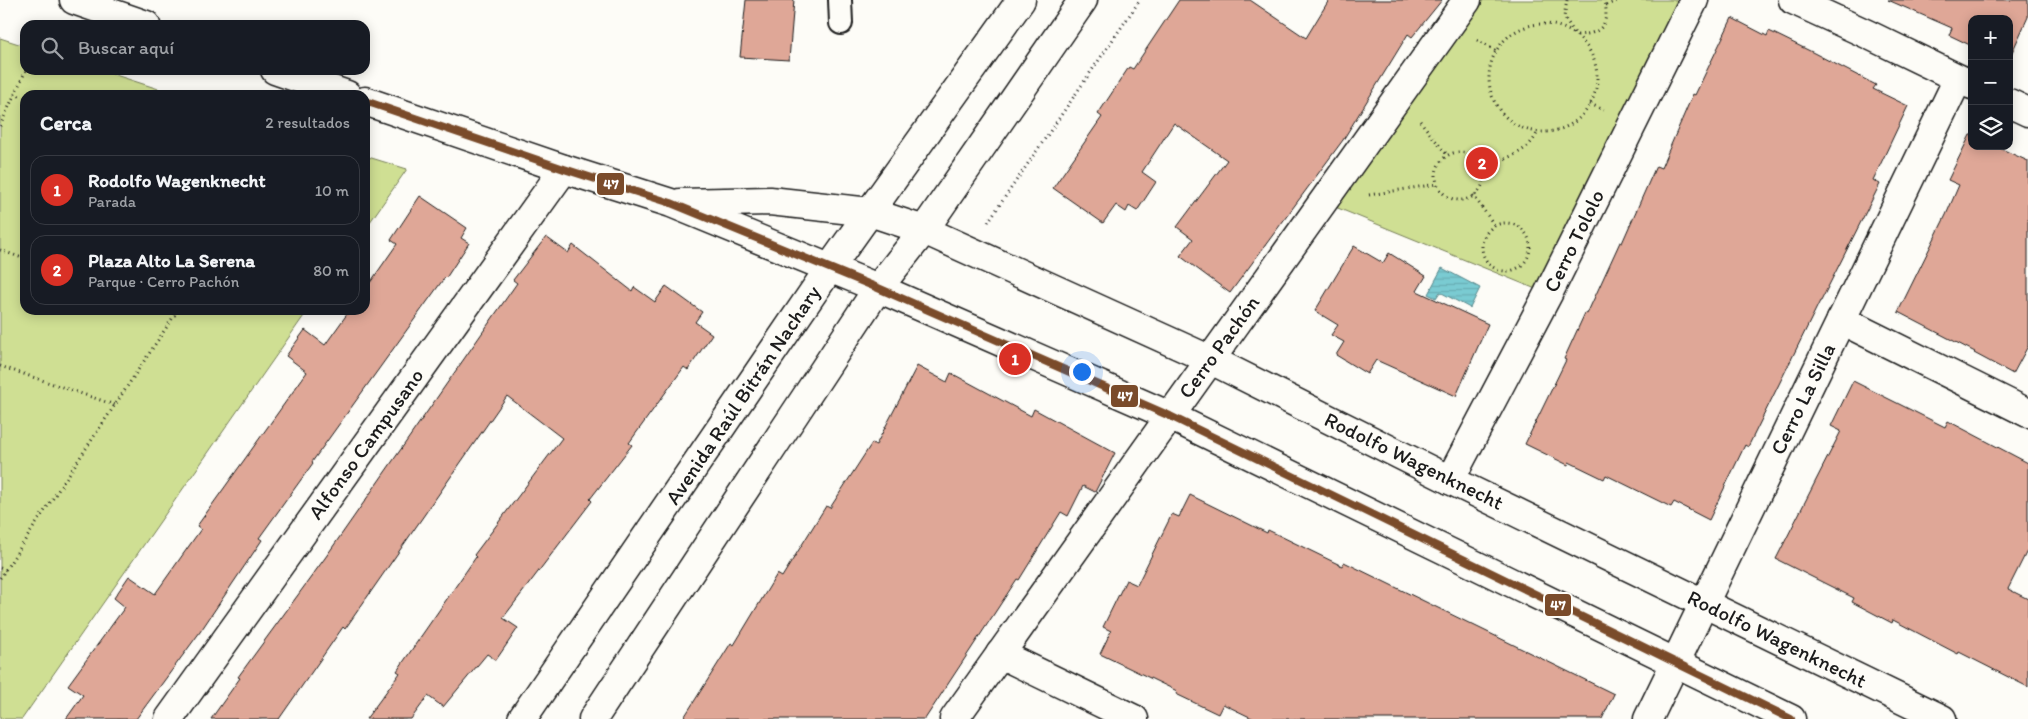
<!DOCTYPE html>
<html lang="es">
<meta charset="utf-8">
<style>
:root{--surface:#171b24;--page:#20242c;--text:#f1f3f6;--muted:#9ea1a6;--line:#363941;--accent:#d93025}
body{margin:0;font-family:Itim,sans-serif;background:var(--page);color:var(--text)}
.controls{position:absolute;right:15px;top:15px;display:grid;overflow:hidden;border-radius:10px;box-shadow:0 2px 12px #0003}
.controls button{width:45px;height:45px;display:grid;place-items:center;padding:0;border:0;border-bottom:1px solid var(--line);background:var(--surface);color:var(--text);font:25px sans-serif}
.you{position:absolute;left:1081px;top:371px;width:18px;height:18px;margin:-12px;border:4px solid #fff;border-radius:50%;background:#1a73e8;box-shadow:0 0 0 8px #1a73e833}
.badge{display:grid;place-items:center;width:32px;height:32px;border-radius:50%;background:var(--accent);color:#fff;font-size:16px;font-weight:700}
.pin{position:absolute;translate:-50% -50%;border:2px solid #fff;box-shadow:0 1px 5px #0006}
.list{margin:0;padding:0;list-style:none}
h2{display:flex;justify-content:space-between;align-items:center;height:65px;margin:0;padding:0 20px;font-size:21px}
h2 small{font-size:16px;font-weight:400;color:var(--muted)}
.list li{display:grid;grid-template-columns:32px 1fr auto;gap:15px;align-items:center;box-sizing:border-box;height:70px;margin:0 10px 10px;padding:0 10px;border:1px solid var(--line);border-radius:15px}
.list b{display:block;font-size:19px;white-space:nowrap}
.list p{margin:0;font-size:16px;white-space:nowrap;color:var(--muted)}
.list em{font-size:16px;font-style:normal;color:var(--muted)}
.icon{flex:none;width:28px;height:28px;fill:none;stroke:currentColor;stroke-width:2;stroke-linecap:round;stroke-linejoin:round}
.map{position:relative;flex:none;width:2028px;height:719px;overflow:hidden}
.search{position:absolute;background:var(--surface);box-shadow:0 2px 12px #0003;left:20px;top:20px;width:350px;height:55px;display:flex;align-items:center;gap:12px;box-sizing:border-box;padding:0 18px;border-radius:15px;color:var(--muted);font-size:19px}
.panel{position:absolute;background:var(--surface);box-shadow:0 2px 12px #0003;left:20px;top:90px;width:350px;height:225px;border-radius:15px}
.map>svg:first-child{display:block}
.park{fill:#cfdf93;stroke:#767e58}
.water{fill:url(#water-rules);stroke:#548589}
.building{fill:#dfa797;stroke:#1c1c1c}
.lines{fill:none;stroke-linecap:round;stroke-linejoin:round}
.lane-casing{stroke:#1c1c1c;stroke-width:26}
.street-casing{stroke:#1c1c1c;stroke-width:31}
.secondary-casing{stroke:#1c1c1c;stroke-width:31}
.path{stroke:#1c1c1c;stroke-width:3;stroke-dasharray:1 4;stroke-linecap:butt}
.lane{stroke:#fdfcf7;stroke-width:22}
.street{stroke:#fdfcf7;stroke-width:28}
.secondary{stroke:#fdfcf7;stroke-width:28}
.bus-1-casing{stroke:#fdfcf7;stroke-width:11}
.bus-1{stroke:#7a4b2a;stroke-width:8}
.labels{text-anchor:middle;stroke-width:4.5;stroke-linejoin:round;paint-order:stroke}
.street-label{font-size:21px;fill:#1c1c1c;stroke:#fdfcf7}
.line-badge{stroke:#fdfcf7;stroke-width:2}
.badge-label{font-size:14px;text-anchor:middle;font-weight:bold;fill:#fff}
</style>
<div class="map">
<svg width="2028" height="719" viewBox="0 0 2028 719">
<defs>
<pattern id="water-rules" width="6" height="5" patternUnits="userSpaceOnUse" patternTransform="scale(1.25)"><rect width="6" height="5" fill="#7acbd2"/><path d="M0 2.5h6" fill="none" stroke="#69aeb4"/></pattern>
</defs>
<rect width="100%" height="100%" fill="#fdfcf7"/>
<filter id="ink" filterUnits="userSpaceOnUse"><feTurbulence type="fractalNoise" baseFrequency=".02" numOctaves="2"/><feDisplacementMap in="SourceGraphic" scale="10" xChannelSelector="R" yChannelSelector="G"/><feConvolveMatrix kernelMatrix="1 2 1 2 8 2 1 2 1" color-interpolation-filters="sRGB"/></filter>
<g filter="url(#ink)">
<g class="park">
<path d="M1467 0H1694L1548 294 1323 202Z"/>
<path d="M0 38 25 46V70H100L177 95H25V310H308L22 719H0Z"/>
<path d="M365 156 407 169 365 229Z"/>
</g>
<path class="water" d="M1442 268 1480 288 1470 308 1440 292 1436 298 1428 294Z"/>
<g class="building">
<path d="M746 0H794L789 60 740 57Z"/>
<path d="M1179 0H1250L1306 38 1329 0H1442L1412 37 1408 34 1343 140 1230 293 1180 256 1193 239 1177 227 1227 160 1174 123 1142 172 1156 182 1137 211 1129 206 1126 212 1116 205 1103 223 1053 188 1102 117 1098 114 1129 67 1133 69Z"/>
<path d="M1888 0H2028V17L2009 59V19H1972V46L1949 35 1952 28Z"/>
<path d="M1732 18 1767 36 1769 31 1812 52 1876 85 1873 89 1908 106 1873 180 1880 184 1821 301H1820L1748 447 1745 445 1709 520 1674 502 1671 507 1606 475 1604 479 1569 462 1568 465 1525 444 1566 360 1564 359 1585 313 1587 314 1620 242 1622 243 1656 166 1661 168 1693 94 1695 95Z"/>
<path d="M1970 135H1972V146H1995L2028 161V346L2013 374 1974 353 1975 352 1898 312 1946 215 1959 185 1948 180Z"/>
<path d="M420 196 467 228 461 238 469 243 446 278 445 277 419 313 312 462 313 463 259 538 262 540 200 632 136 719H66L83 695 68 685 125 607 114 598 129 576 155 594 201 529 197 526 307 372 286 356 305 330 325 345 350 310H365V290L397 244 391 240Z"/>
<path d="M546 237 568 253 573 245 632 291 634 287 655 302 666 286 702 312 695 322 712 334 688 370 684 367 629 443 632 445 590 499 592 501 503 618 518 628 496 660 487 654 443 707 428 696 411 719H366L400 673 397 671 476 557 474 555 562 438 507 396 345 629 343 627 279 719H211L240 678 238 677 325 558 517 283 513 280Z"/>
<path d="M1354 246 1383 263 1389 253 1426 276 1417 291 1488 324 1456 396 1376 360 1367 374 1336 355 1344 342 1331 335 1338 325 1315 311Z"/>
<path d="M917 366 947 382 951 373 1031 416 1034 409 1115 453 1095 492 1083 486 1068 516 1061 512 1019 580 1017 579 925 719H683L731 643 734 645 777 574 782 577 826 506 830 508 872 443 876 445Z"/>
<path d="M1853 381 1945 427 1948 421 2028 463V549L2008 589 2028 599V687L1959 652 1958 654 1893 620 1892 623 1852 602 1854 598 1776 559 1841 431 1831 426Z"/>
<path d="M1190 495 1267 533 1268 530 1342 566 1344 562 1614 694 1602 719H1254L1223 704 1218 714 1176 694 1177 691 1100 654 1111 631 1103 627 1126 580 1137 585 1172 514 1179 517Z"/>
</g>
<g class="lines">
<defs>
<path id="lane" d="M840 0 841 23"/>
<g id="street">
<path d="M1793 0 1867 34 1972 85"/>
<path d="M2009 103 2028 112"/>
<path d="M924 230 1211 360 1450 480 1942 719"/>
<path d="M878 288 1170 416 1791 719"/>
<path d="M1841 320 2028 413"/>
<path d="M1450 480 1548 294 1694 0"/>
<path d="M1000 654 1134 719"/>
<path d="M169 719 564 169"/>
<path d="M954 719 1467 0"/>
<path d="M1648 719 1958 79"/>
</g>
<g id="secondary">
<path d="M74 0 146 25"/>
<path d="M275 70 347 95"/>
<path d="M365 101 564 169 671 203 878 288"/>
<path d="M680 203 770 201 870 212 924 230"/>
<path d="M522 719 829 269 1021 0"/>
<path d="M593 719 878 288 924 230 1083 0"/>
</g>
</defs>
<use href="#lane" class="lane-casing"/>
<use href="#street" class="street-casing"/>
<use href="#secondary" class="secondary-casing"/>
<g class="path">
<path d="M1567 0 1564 17 1576 35C1601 34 1609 27 1605 0"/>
<path d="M1606 5 1620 0"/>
<circle cx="1543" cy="78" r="54"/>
<path d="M1477 40 1496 51"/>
<path d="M14 94 25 98"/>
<path d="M1590 104 1604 110"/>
<path d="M1420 121 1448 156"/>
<path d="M0 126 26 70"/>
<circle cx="1460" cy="176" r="24"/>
<path d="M1481 166C1502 160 1529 154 1538 131"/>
<path d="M1369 195 1437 184"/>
<path d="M1473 195 1495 226"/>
<path d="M988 222 1140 0"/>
<circle cx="1506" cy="247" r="24"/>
<path d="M0 250 25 259"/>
<path d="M166 310 176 313"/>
<path d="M0 366 115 405"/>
<path d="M0 568 6 570"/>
<path d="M0 578 178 310"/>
</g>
<use href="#lane" class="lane"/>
<use href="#street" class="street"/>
<use href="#secondary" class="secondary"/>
<defs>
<path id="bus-1" d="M365 101 564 169 671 203 878 288 1170 416 1791 719"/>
</defs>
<use href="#bus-1" class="bus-1-casing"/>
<use href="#bus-1" class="bus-1"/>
</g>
</g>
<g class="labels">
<g class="street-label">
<text transform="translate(1574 241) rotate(-64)" y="7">Cerro Tololo</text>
<text transform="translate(1219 347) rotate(-54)" y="7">Cerro Pachón</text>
<text transform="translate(743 395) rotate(-56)" y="7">Avenida Raúl Bitrán Nachary</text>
<text transform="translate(1803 399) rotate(-64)" y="7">Cerro La Silla</text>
<text transform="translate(366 444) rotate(-54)" y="7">Alfonso Campusano</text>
<text transform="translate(1414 461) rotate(26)" y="7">Rodolfo Wagenknecht</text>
<text transform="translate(1777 639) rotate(26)" y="7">Rodolfo Wagenknecht</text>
</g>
</g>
<g class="line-badge">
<rect x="596" y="172" width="29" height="24" rx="5" fill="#7a4b2a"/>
<rect x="1110" y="384" width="29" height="24" rx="5" fill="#7a4b2a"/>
<rect x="1544" y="593" width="28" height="24" rx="5" fill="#7a4b2a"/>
</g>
<g class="badge-label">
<text x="611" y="189">47</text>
<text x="1125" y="401">47</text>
<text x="1558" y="610">47</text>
</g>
</svg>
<div class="controls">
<button>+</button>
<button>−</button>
<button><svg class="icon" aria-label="layers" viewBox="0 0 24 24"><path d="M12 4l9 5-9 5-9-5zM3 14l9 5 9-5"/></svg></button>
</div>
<div class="you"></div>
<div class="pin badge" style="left:1015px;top:359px">1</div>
<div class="pin badge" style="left:1482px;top:163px">2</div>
<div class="search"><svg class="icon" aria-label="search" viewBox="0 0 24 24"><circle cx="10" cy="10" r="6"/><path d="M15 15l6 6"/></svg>Buscar aquí</div>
<section class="panel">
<h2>Cerca<small>2 resultados</small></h2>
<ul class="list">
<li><span class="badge">1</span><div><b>Rodolfo Wagenknecht</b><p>Parada</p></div><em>10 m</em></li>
<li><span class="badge">2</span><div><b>Plaza Alto La Serena</b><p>Parque · Cerro Pachón</p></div><em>80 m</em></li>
</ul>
</section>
</div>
